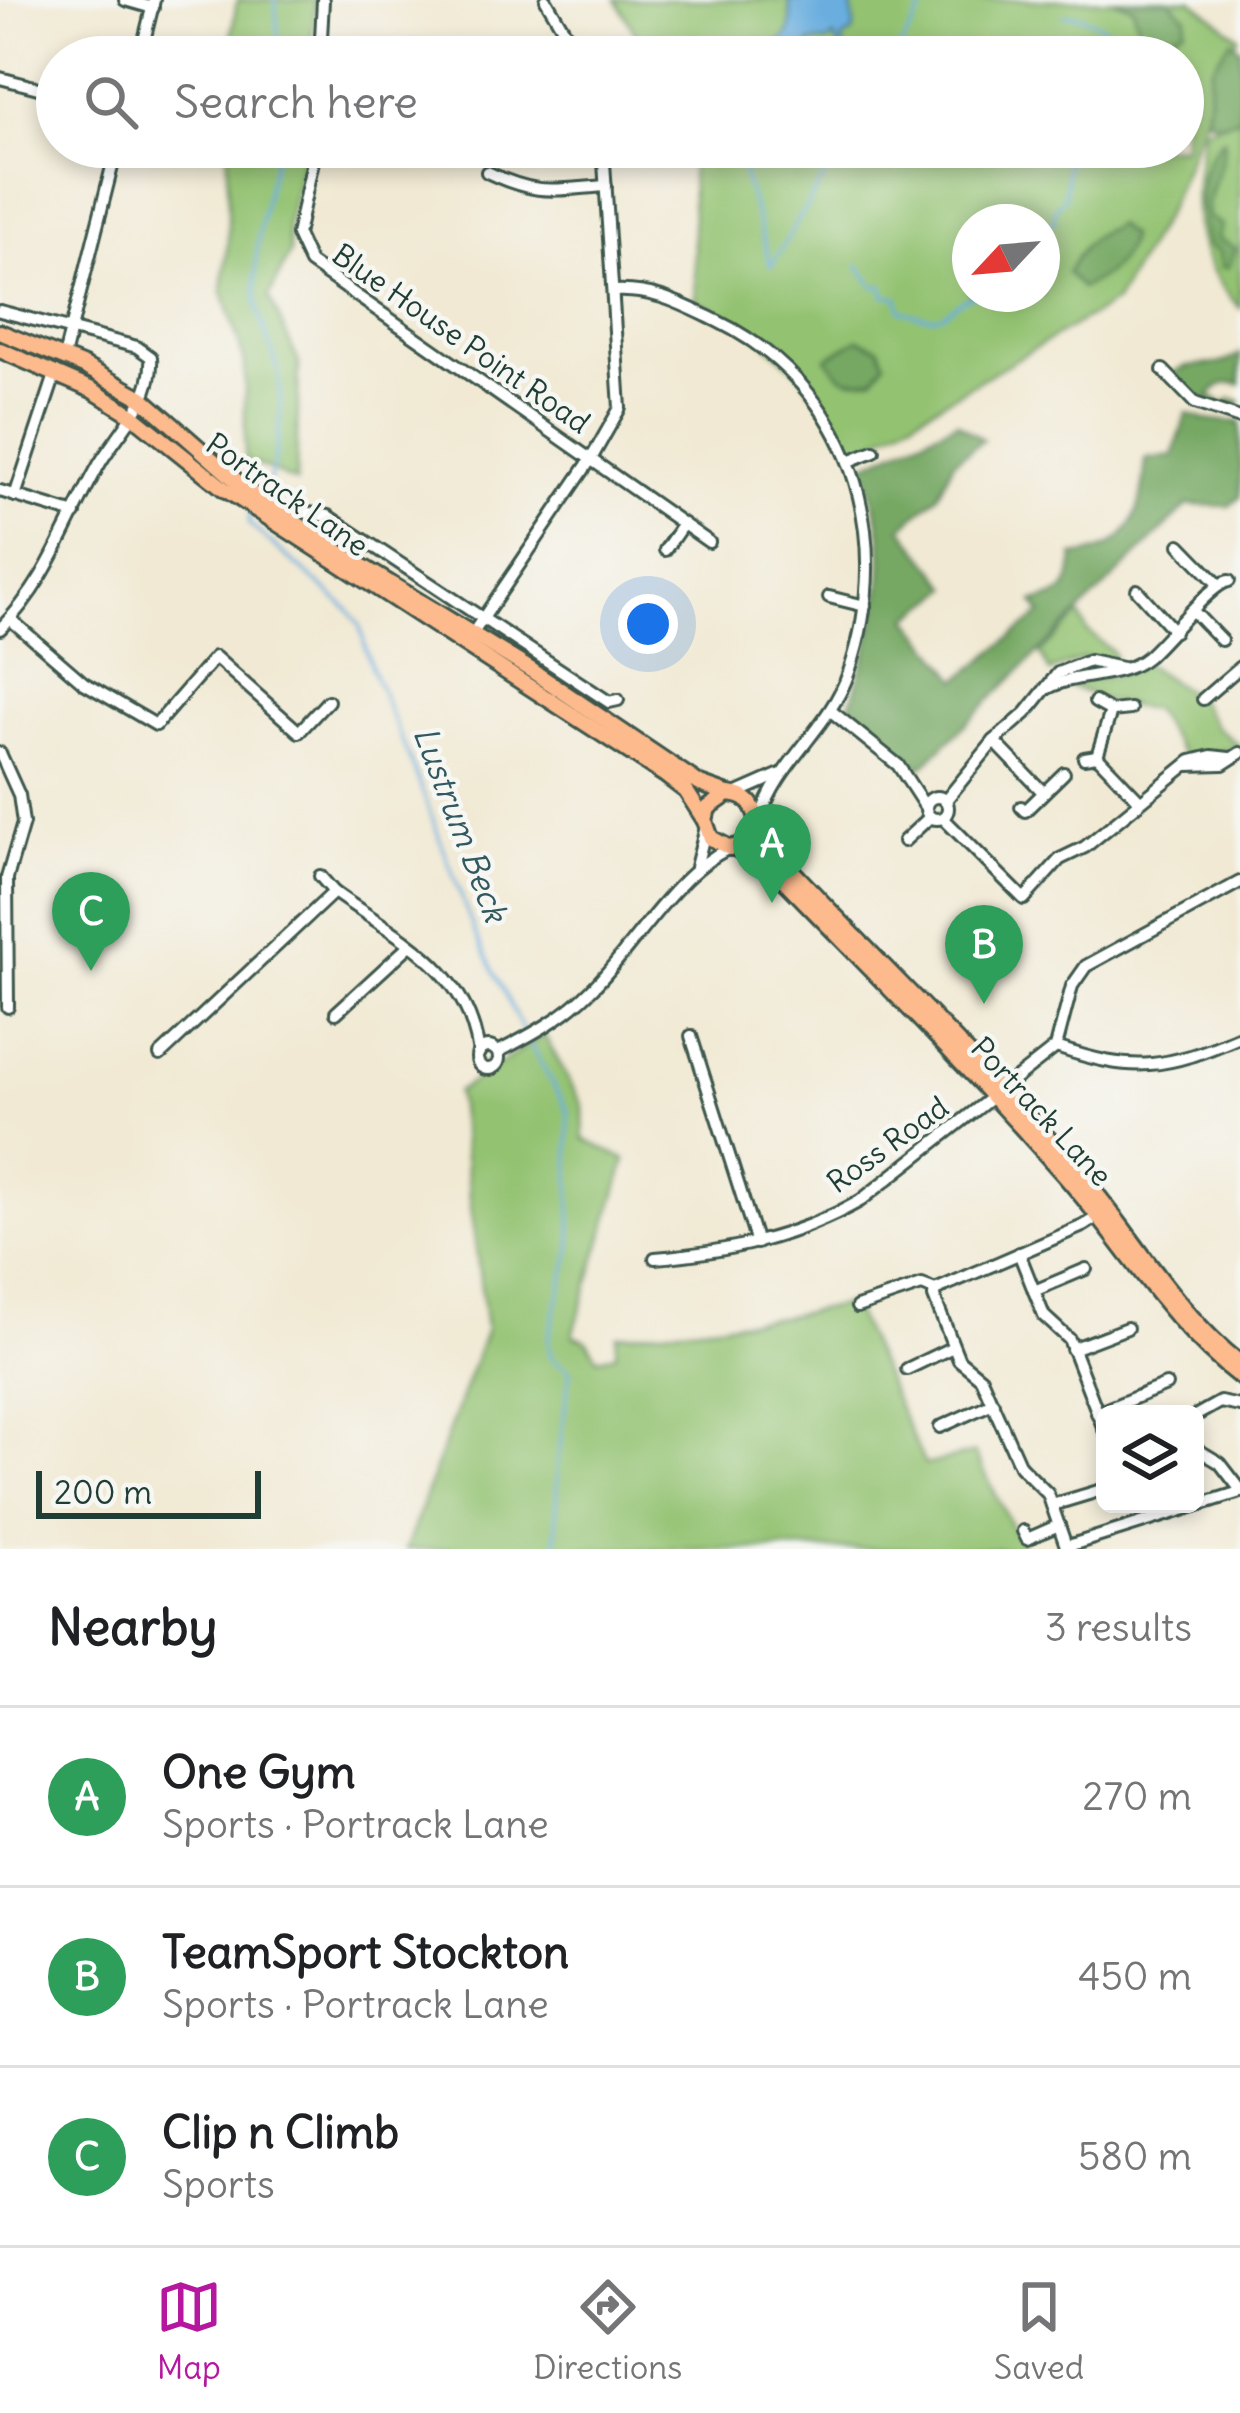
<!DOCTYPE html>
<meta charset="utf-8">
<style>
:root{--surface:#fff;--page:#f2f2f2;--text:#202124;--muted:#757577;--line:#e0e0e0;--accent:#b5179e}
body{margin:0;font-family:Delius,sans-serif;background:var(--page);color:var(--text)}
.controls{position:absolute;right:36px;bottom:36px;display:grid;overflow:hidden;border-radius:18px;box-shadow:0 6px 18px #0003}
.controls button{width:108px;height:108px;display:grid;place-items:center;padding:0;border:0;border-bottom:3px solid var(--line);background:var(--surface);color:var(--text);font:60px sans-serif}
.compass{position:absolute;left:952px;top:204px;width:108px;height:108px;border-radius:50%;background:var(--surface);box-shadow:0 6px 18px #0003;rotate:244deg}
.scale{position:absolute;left:36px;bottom:30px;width:225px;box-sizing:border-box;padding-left:12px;border:6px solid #1f3d34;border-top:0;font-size:33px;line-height:42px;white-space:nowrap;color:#1f3d34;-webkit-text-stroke:9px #f6f6f2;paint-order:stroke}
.you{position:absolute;left:648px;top:624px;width:42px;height:42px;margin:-30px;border:9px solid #fff;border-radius:50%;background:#1a73e8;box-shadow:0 0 0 18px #1a73e833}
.badge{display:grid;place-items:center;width:78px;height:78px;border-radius:50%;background:var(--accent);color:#fff;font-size:39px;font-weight:700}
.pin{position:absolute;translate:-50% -99px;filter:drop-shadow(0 3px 6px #0008)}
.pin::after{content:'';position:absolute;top:63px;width:42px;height:36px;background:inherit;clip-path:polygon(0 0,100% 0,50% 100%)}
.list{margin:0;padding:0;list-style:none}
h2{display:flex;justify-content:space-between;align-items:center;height:156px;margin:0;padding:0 48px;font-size:51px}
h2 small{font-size:39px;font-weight:400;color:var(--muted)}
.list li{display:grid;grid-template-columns:78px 1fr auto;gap:36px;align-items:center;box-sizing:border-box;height:180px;padding:0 48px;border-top:3px solid var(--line)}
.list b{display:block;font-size:45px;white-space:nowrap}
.list p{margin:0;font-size:39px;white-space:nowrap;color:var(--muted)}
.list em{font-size:39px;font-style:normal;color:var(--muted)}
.icon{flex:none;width:66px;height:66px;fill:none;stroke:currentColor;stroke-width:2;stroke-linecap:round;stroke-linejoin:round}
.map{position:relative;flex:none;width:1240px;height:1549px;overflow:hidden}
.search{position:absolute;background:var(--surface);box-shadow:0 6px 18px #0003;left:36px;right:36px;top:36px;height:132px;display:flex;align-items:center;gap:30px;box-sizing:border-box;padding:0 42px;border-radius:66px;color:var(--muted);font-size:45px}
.sheet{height:696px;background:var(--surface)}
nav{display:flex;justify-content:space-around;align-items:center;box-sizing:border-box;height:168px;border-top:3px solid var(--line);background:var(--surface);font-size:33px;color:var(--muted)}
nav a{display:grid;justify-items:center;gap:6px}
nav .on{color:var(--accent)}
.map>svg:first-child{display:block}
.green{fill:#93c271;stroke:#598052;stroke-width:3;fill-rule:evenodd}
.forest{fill:#76a863;stroke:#4a724c;stroke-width:3}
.water{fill:#69aedf;stroke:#44768a;stroke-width:3}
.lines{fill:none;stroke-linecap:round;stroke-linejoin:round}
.stream{stroke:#69aedf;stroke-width:3}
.minor-casing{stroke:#3e574c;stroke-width:16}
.major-casing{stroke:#3e574c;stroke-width:20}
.minor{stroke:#fff;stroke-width:10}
.major{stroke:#fcba8d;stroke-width:14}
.labels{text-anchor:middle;stroke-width:9;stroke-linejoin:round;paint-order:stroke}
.street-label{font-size:30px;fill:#1f3d34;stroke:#f6f6f2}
.water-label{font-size:33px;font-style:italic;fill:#32595f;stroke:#f6f6f2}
</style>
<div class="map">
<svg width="1240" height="1549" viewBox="0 0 1240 1549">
<rect width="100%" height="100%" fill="#f6f6f2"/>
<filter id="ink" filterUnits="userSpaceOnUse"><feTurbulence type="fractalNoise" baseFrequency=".00833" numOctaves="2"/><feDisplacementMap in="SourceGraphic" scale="24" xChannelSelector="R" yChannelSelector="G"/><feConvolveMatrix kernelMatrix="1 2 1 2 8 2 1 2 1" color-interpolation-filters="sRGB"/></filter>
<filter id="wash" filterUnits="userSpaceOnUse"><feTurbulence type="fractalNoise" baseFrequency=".004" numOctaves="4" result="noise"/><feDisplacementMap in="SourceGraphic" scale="48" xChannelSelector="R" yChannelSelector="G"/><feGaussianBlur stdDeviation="2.7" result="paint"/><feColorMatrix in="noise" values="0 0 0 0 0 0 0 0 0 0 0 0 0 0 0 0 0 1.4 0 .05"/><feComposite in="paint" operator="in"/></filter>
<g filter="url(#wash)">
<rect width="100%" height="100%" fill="#f1e9d3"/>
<g class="green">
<path d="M237 0H315L311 57H228Z"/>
<path d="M616 0H1192L1238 36 1168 209 1115 302 854 453 801 375 747 326 696 300 690 147H1183V57H650ZM970 222H1042V294H970Z"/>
<path d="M1240 118V308C1187 253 1191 198 1204 128Z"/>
<path d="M228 147H306L287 226 290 253 269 297 299 363 296 482 245 459V363L222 289 228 243Z"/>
<path d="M1079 615 1087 631 1113 652 1115 661 1086 657 1050 672 1040 653Z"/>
<path d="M1145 664 1197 698 1216 727 1240 746 1185 759 1153 710 1107 701 1067 685 1131 672Z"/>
<path d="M544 1035 583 1106 584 1139 626 1160 573 1335 586 1340 598 1358 616 1354 617 1335 782 1317 851 1303 925 1465 975 1453 1023 1549H406L486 1329 457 1092Z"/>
</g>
<g class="forest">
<path d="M1113 0H1169L1187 17 1185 28 1173 34 1181 54C1152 48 1138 35 1133 7Z"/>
<path d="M1231 40 1240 48V118L1220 123 1206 119 1211 68Z"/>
<path d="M1223 139C1228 165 1204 189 1208 217L1221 225 1218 239 1236 248 1229 267H1222L1218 252 1207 245C1198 208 1193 168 1223 139Z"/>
<path d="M1116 225 1129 236C1127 261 1103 279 1081 288L1067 273C1080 249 1089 236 1116 225Z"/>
<path d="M858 339 880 348 885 362 874 378C849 383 840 380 827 358Z"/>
<path d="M1240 354V384C1226 381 1219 384 1210 396L1224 404 1230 399 1240 401 1236 410C1209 409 1189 391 1170 374 1200 357 1213 373 1240 354Z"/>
<path d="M1187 413 1205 420 1240 422V497L1229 506 1188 505 921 768 850 705C868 649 889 589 880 529 877 508 869 486 864 465L957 422 983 440 954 461 938 495 902 528 950 588 909 618 958 680 1041 614 1034 602C1069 595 1070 589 1074 556 1133 550 1142 512 1146 459L1173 456Z"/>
</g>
<path class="water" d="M789 0H853C849 12 857 21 853 33L842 39 844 45 839 48 834 37 828 42 810 43 806 57H779L783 51 775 45C796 35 790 19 789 0Z"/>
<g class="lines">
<g class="stream">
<path d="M275 0 280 57"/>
<path d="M1064 15C1086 11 1108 31 1126 42L1116 57"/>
<path d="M895 57 928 0"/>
<path d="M738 155 771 266 842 147"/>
<path d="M1042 227 1054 223 1055 209 1065 197 1067 150 1073 147"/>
<path d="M858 265 875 287 883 286 884 295 898 297 901 310C954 329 941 303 978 294"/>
<path d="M262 495C277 474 282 412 280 385 278 355 258 326 256 295 253 245 266 195 277 147"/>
<path d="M250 513 249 524 349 610 359 624 371 667 419 782 474 931 524 1033"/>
<path d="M528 1041 568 1111 572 1245 548 1340 551 1357 570 1371 557 1467 556 1549"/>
</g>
</g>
</g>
<g filter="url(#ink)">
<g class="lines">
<defs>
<g id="minor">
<path d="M125 0 153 8"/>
<path d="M546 0 580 57"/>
<path d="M140 57 154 0"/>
<path d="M320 57 323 0"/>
<path d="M0 78 57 93"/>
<path d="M316 147 297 235 310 263 709 542"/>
<path d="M487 172C538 196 551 190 606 186"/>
<path d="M614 291C655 289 681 304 717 321 851 386 896 535 849 672 830 728 777 762 760 819"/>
<path d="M0 311 137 347 151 357C154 399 120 430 100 463 67 521 48 582 0 629"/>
<path d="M64 357 117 147"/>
<path d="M1163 370 1195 403 1240 418"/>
<path d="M849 461 874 451"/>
<path d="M0 491 75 514"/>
<path d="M15 496 56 372"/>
<path d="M276 508 328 516 609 702 618 700"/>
<path d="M1180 545 1217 583"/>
<path d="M665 550 683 524"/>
<path d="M1137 590 1174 631"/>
<path d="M829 597 865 606"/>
<path d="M1194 612 1221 640"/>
<path d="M10 619 84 683 156 725 215 657 299 732 328 701"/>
<path d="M473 633 591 459 620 408 603 147"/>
<path d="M1048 688C1078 672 1121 679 1147 657 1166 641 1211 583 1229 581"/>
<path d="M1203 699 1240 667"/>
<path d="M1095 702 1111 711 1130 709"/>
<path d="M831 711 898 765 926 808"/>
<path d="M994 741 1042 791"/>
<path d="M0 753 19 795 23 823 7 878 8 1007"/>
<path d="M1097 756 1111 711"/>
<path d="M1084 758 1097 756 1139 800"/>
<path d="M1188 765 1223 764 1240 753"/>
<path d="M735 794 778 775"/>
<circle cx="937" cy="808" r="11"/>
<path d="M946 800 994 741 1026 713 1058 673 1089 661 1122 668"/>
<path d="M1021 807 1025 811 1064 773"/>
<path d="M943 818 1024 899 1060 859 1085 847 1191 761 1211 756 1229 758"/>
<path d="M904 841 930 817"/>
<path d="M696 867 706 827"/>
<path d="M320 876 334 892C399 939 467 966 479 1053"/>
<path d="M336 1013 409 946"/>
<path d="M691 1036 757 1243"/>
<path d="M1056 1047C1135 1074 1165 1069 1240 1037"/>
<circle cx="488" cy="1058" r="11"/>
<path d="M498 1052C531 1035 565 1017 592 989 634 947 676 872 730 848"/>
<path d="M160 1055 334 892"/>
<path d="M1019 1253 1044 1316 1069 1339 1105 1432"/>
<path d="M655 1258C728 1252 795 1238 860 1201L1056 1047 1072 986 1086 966 1240 882"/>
<path d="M935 1290 934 1297 959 1360 981 1378 1020 1466 1048 1494 1067 1549"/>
<path d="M935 1290 1083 1226 1099 1216"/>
<path d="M1034 1291 1086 1269"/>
<path d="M857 1307 922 1285 935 1290"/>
<path d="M1072 1349 1127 1328"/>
<path d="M907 1369 953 1347"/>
<path d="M1097 1413 1166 1385"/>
<path d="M1195 1416 1220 1402 1240 1406"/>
<path d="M940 1427 993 1403"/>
<path d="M1195 1448 1220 1463 1240 1489"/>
<path d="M1052 1505 1105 1489"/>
<path d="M1023 1531 1027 1539 1059 1525"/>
<path d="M1068 1546 1240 1492"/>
</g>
<g id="major">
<path d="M0 332 84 366 142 398 248 491 342 554 531 670 700 784 728 794"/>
<path d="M0 350 92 390 132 415 223 488 665 775 686 791 705 821"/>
<path d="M759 824 749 843 730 848 711 838 705 821 708 808 728 794C758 796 753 815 764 836 768 845 776 854 783 861 879 964 981 1062 1074 1167 1131 1231 1172 1310 1240 1363"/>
<path d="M735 848 779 875C875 974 974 1072 1065 1176 1124 1243 1169 1322 1240 1377"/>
</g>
</defs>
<use href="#minor" class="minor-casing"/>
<use href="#major" class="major-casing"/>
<use href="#minor" class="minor"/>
<use href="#major" class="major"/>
</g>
</g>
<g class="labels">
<g class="street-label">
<text transform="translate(461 339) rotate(35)" y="10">Blue House Point Road</text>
<text transform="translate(287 495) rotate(35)" y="10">Portrack Lane</text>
<text transform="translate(1041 1112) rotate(47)" y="10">Portrack Lane</text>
<text transform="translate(888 1145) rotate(-36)" y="10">Ross Road</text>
</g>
<g class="water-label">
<text transform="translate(461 824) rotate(69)" y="12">Lustrum Beck</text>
</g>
</g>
</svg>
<div class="controls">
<button><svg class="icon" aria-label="layers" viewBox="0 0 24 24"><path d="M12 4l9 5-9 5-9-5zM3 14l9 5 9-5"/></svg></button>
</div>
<svg class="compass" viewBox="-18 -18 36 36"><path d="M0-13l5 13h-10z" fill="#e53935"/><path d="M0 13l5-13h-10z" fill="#757577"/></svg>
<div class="scale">200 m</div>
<div class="you"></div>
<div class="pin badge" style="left:772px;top:903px;background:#2e9e5b">A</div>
<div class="pin badge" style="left:984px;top:1004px;background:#2e9e5b">B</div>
<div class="pin badge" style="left:91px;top:971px;background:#2e9e5b">C</div>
<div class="search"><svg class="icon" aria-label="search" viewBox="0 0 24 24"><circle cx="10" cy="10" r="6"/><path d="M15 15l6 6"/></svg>Search here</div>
</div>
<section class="sheet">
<h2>Nearby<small>3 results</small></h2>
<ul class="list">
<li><span class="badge" style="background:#2e9e5b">A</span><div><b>One Gym</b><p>Sports · Portrack Lane</p></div><em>270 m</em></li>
<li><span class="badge" style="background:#2e9e5b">B</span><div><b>TeamSport Stockton</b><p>Sports · Portrack Lane</p></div><em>450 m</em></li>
<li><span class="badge" style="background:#2e9e5b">C</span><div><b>Clip n Climb</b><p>Sports</p></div><em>580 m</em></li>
</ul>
</section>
<nav>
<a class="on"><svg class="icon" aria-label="map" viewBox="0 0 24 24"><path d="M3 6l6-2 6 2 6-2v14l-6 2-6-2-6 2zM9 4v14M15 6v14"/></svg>Map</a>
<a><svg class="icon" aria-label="directions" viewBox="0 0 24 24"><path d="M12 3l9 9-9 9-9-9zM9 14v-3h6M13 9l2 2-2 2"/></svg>Directions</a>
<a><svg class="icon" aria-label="saved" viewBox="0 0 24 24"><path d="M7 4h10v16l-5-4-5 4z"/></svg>Saved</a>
</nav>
